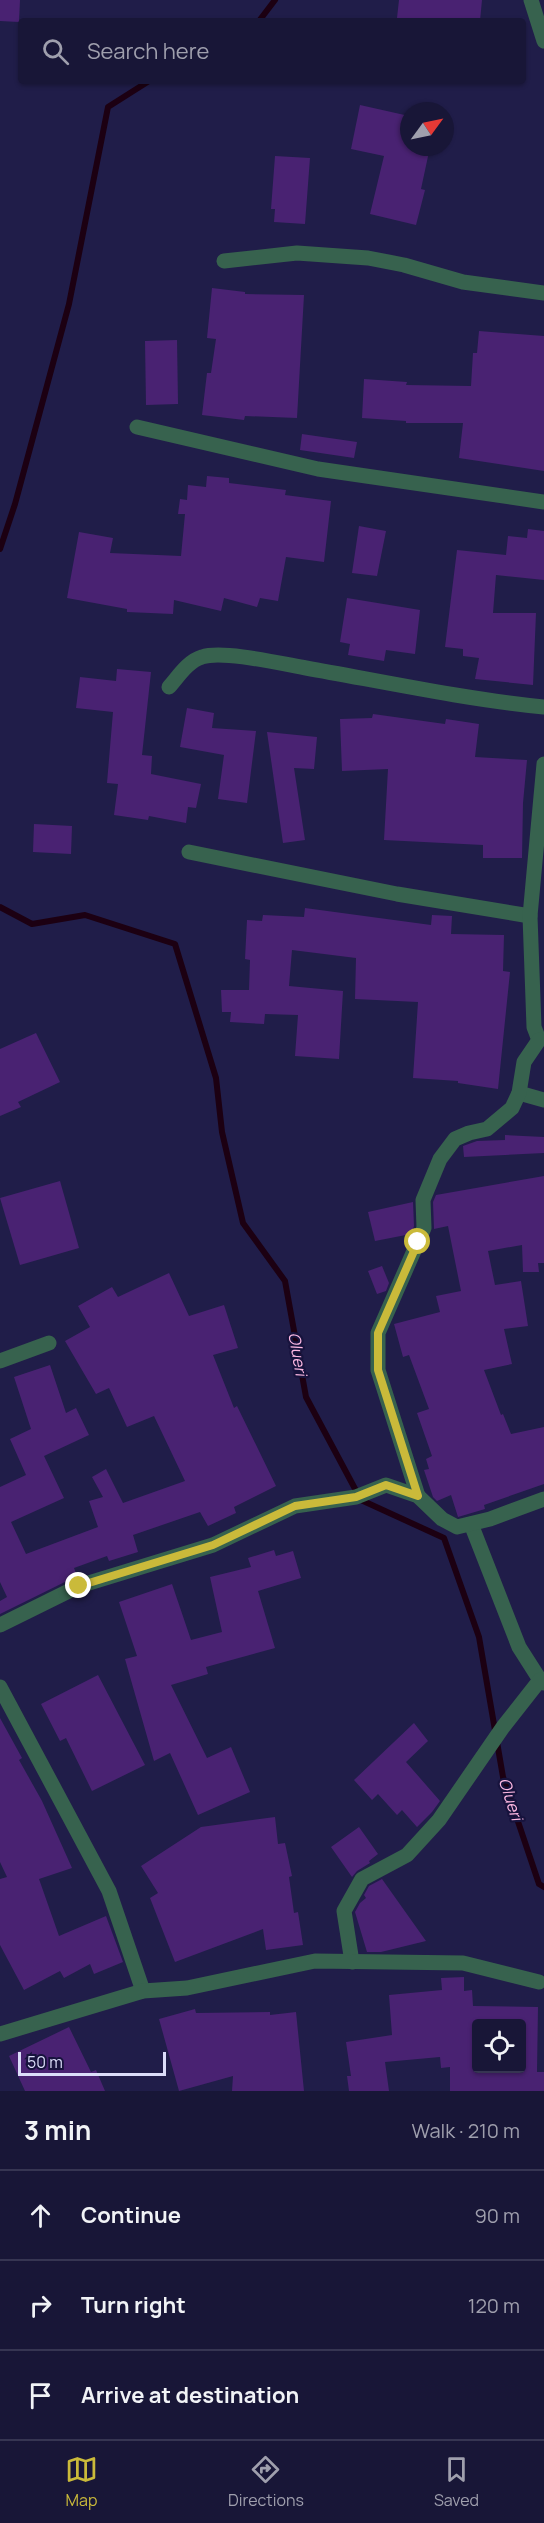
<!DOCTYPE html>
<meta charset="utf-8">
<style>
:root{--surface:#181637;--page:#252342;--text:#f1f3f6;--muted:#9f9fad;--line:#363552;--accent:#caba3a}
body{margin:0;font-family:Manrope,sans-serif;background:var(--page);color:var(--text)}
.controls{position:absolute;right:18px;bottom:18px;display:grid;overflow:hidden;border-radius:6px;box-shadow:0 2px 4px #0004}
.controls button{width:54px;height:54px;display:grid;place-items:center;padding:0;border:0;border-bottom:2px solid var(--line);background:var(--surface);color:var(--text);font:30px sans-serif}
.compass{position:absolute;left:400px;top:102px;width:54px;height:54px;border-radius:50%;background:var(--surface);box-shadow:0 2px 4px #0004;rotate:57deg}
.scale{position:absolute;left:18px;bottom:15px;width:148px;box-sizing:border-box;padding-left:6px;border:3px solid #dbddf9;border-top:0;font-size:16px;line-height:21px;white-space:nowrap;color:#dbddf9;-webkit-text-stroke:4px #17133d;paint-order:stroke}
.stop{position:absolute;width:18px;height:18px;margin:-14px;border:4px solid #caba3a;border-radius:50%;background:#fff}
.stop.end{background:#caba3a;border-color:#fff;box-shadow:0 2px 6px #0008}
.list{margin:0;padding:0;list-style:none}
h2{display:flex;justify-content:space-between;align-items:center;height:78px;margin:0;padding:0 24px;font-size:26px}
h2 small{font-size:20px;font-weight:400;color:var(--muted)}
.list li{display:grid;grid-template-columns:39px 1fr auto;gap:18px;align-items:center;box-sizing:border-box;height:90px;padding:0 24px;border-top:2px solid var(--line)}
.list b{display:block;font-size:22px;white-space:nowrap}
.list em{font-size:20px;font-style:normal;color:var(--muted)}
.icon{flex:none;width:33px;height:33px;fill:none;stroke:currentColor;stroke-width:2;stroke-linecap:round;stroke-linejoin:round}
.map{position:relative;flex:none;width:544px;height:2091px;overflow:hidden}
.search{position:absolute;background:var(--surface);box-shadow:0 2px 4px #0004;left:18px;right:18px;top:18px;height:66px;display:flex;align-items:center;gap:15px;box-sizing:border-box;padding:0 21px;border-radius:6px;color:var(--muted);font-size:22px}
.sheet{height:348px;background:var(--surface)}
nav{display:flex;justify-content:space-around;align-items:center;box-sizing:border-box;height:84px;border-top:2px solid var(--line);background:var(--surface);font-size:16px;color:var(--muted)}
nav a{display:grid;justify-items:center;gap:3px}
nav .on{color:var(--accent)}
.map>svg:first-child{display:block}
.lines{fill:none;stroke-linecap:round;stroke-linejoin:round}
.stream{stroke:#1c0012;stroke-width:6}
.building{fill:#492272;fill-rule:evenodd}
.minor{stroke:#37624e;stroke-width:15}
.route{stroke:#caba3a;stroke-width:8}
.labels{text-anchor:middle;stroke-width:4.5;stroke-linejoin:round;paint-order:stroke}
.water-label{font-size:16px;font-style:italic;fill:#feb9e3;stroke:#17133d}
</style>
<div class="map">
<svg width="544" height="2091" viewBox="0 0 544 2091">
<rect width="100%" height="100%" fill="#201d49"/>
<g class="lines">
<g class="stream">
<path d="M259 21 275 0"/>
<path d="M0 549 15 504 69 304 108 107 149 81"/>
<path d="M0 907 32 924 85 915 175 944 216 1078 222 1132 243 1223 285 1281 306 1397 361 1500 444 1538 479 1637 503 1777 539 1884 544 1887"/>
</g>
</g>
<g class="building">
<path d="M0 0H20L19 22 0 21Z"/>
<path d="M399 0H482L480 21H403L404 19 397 18Z"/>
<path d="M360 105 409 116V147H430L421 189 425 190 416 225 370 214 384 156 351 149Z"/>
<path d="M275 156 310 158 305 224 274 222 275 209H271Z"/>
<path d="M212 288 245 292V294L304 295 297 418 245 416 244 420 202 415 207 373H211L216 339 207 338Z"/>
<path d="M479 331 544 336V471L459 458 463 423H406V421L362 418 364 379 407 382 406 385 471 386 473 353H477Z"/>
<path d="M177 340 178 404 146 405 145 341Z"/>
<path d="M302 434 357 442 354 458 300 450Z"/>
<path d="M207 476 229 478V483L286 490 285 495 331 501 324 562 286 557 278 601 260 598 257 607 224 598 221 611 174 600 173 614 127 612V609L67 598 79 532 113 538 110 553 181 556 185 514H178L180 499 187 500 188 485 206 487Z"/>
<path d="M359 526 386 531 377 576 352 573Z"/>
<path d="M528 529 544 531V580L496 575 493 613H536L533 685 475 679 479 658 463 656V649L445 647 457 550 506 555 508 536 527 538Z"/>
<path d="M347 598 420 610 415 654 386 650 384 661 348 655 350 644 340 642Z"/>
<path d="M117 669 151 672 142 755 152 756 151 774 201 784 196 808 188 807 186 823 149 816 148 820 114 815 118 784 107 783 113 712 76 708 80 677 116 681Z"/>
<path d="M187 708 214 713 212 728 256 731 247 803 218 799 224 755 180 747Z"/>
<path d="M373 714 445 724 446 719 479 724 475 757 527 760 523 803 522 858H483V845L384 840 388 769 342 771 340 719 372 718Z"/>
<path d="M267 732 317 737 314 769 294 768 305 840 283 843Z"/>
<path d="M34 824 72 826 71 854 33 852Z"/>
<path d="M305 908 431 925 432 915 452 916 451 934 504 935 503 971 510 972 498 1089 458 1083V1081L413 1078 418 1002 355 999 356 958 292 950 289 986 343 991 339 1059 295 1056 298 1015 265 1014 264 1024 230 1022 231 1012H222L221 990H249L250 960 245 959 247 920 262 921 263 915 304 917Z"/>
<path d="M36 1033 60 1082 18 1102 21 1107 0 1116V1049Z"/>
<path d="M505 1135 544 1137V1153L464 1157 463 1146 477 1141 505 1140Z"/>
<path d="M544 1176V1263H538L539 1272H523L522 1245 488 1251 495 1285 521 1281 528 1326 504 1329 512 1364 484 1370 501 1415 503 1414 511 1434 544 1427V1484L484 1505 485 1509 458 1517 451 1495 437 1501 433 1497 424 1470 429 1469 426 1459 432 1456 417 1413 429 1409 409 1355 403 1357 394 1324 440 1312 436 1296 461 1291 448 1226 434 1229 433 1202 436 1195Z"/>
<path d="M60 1181 79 1248 20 1265 0 1198Z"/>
<path d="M413 1202 414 1226 411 1234 375 1241 368 1212Z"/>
<path d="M382 1266 389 1283 386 1291 377 1294 368 1271Z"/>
<path d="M169 1273 189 1316 224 1305 238 1348 213 1355 234 1408 237 1406 276 1486 234 1507 236 1513 208 1526 200 1512 133 1535 138 1552 109 1561 107 1556 74 1568 77 1576 0 1614V1601L7 1597 0 1582V1487L26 1475 10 1439 31 1429 14 1377 50 1365 66 1413 76 1408 89 1435 44 1456 64 1498 11 1522 26 1554 98 1527 89 1501 103 1497 92 1477 106 1469 123 1503 185 1481 154 1416 127 1427 109 1388 96 1394 65 1341 90 1327 78 1306 112 1287 118 1297Z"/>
<path d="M274 1550 276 1556 293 1551 301 1578 258 1591 275 1648 206 1667 208 1674 171 1685 207 1758 231 1747 250 1792 198 1815 170 1753 154 1761 125 1659 137 1656 119 1602 172 1584 191 1640 222 1632 210 1577 251 1567 248 1558Z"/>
<path d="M98 1675 145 1765 92 1791 66 1738 60 1741 41 1704Z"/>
<path d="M0 1718 22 1758 19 1760 42 1801 72 1868 39 1879 59 1936 106 1916 123 1962 94 1974 90 1964 64 1978 60 1971 24 1990 0 1945V1879L7 1877 0 1862Z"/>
<path d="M414 1723 428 1741 406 1762 440 1801 432 1812 417 1827 402 1810 397 1815 378 1794 372 1800 354 1780Z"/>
<path d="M275 1817 278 1844 285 1843 292 1876 289 1877 294 1913 298 1912 303 1945 266 1950 263 1929 175 1962 150 1898 158 1893 141 1866 201 1827Z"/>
<path d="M359 1827 378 1854 369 1861 370 1863 357 1871 352 1877 331 1847Z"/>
<path d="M382 1879 426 1941 381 1952H367L355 1912 360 1903 366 1898 364 1895 369 1886Z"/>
<path d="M464 1977V1991L472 1990 473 2006 538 2007 537 2072H544V2091H450V2067L441 2068 440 2057 385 2062 389 2091H349L347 2076H351L346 2042 392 2035 389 1995 442 1990 441 1978ZM477 2024H522V2072H477Z"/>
<path d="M195 2009 196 2013 270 2012V2015L296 2012 304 2091H232L233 2076 179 2091 159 2019Z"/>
<path d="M69 2027 91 2072 96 2070 105 2091H25L9 2056Z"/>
</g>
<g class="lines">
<g class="minor">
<path d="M531 0 544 41"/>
<path d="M224 261 297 253 368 258 404 265 463 282 544 293"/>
<path d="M137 427 318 469 544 502"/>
<path d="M169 687C178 677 188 661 202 657 223 650 283 664 306 668 385 682 464 699 544 707"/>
<path d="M189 852 397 894 530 916"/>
<path d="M539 1040 534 1027 530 916 544 764"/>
<path d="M519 1093 544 1100"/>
<path d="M0 1361 49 1343"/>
<path d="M418 1496 378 1370V1333L424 1228 423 1200 440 1159 455 1139 469 1133 487 1129 512 1108 519 1093 524 1062 539 1040"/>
<path d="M471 1524 519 1647 540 1680 544 1683"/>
<path d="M0 1625 79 1586 213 1545 295 1506 356 1497 386 1485 418 1496 442 1519 457 1527 490 1519 544 1499"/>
<path d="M0 1687 109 1891 143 1991"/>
<path d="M352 1962 344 1911 362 1879 407 1855 439 1820 503 1727 540 1680"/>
<path d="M0 2034 143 1991 187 1988 315 1961 463 1963 539 1982"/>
</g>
</g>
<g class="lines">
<path class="route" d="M79 1586 213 1545 295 1506 356 1497 386 1485 418 1496 378 1370V1333L418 1242"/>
</g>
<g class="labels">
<g class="water-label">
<text transform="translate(298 1354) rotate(80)" y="6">Olueri</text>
<text transform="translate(511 1799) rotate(72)" y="6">Olueri</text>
</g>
</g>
</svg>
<div class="controls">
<button><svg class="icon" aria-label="locate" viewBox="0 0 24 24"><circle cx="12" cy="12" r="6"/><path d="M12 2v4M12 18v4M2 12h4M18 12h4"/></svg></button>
</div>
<svg class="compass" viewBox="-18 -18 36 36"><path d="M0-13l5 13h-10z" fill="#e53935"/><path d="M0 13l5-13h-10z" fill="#9f9fad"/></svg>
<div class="scale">50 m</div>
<div class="stop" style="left:418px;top:1242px"></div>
<div class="stop end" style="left:79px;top:1586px"></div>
<div class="search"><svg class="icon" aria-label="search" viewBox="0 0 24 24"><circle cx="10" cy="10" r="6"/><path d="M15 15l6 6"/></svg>Search here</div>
</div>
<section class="sheet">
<h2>3 min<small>Walk · 210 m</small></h2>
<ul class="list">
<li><svg class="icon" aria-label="ahead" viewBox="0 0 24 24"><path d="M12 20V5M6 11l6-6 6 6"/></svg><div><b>Continue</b></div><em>90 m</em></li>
<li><svg class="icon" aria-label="right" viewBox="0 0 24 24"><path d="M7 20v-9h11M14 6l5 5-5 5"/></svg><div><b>Turn right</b></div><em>120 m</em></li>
<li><svg class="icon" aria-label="arrive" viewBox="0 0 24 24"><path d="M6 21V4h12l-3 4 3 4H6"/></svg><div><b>Arrive at destination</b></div></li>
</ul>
</section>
<nav>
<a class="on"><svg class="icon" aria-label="map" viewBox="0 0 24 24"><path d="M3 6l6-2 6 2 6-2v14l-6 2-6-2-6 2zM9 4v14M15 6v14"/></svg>Map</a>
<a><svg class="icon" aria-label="directions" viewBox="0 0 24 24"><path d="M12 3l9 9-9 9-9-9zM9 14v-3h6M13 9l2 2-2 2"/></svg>Directions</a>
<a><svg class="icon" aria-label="saved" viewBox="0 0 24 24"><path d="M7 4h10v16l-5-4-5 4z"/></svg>Saved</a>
</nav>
